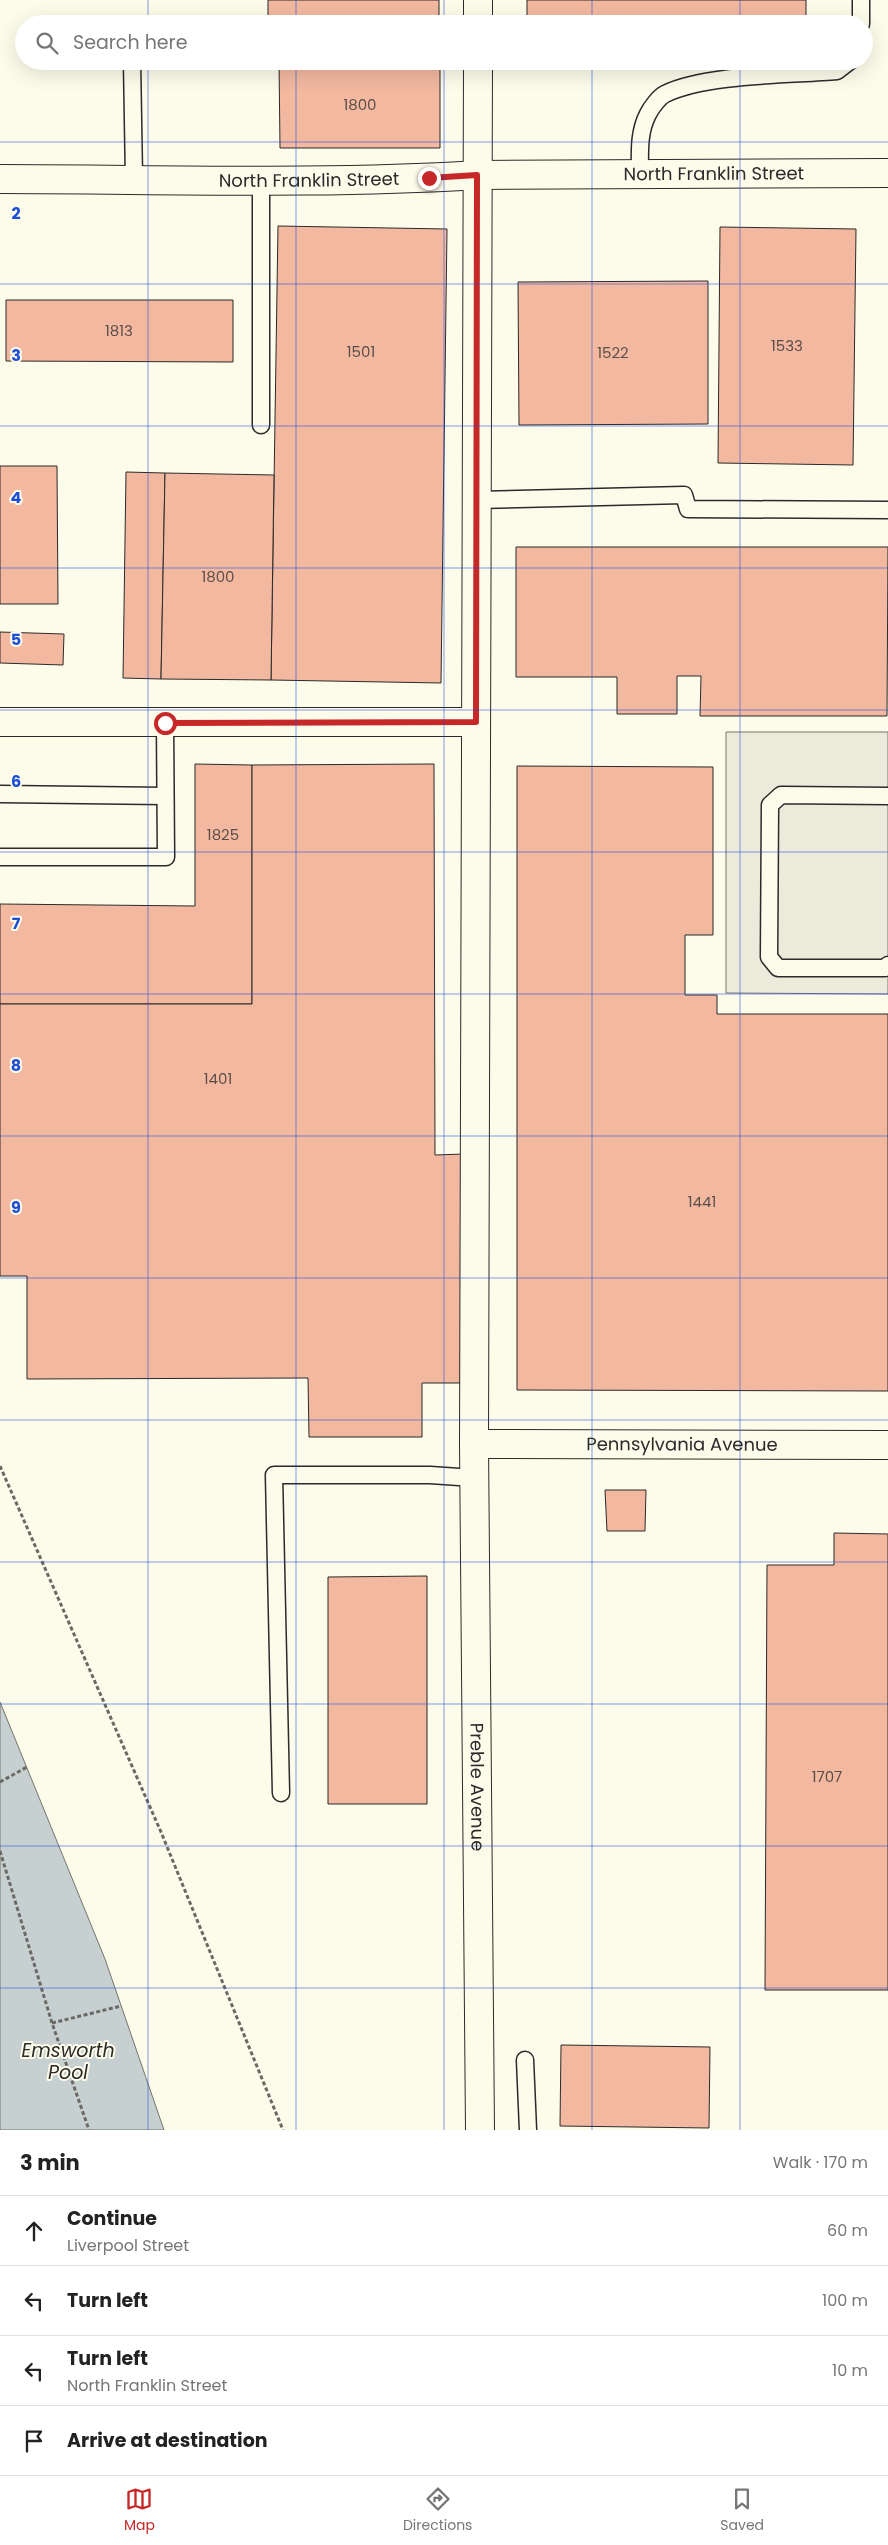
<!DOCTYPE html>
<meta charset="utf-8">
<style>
:root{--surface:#fff;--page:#f6f6f6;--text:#222;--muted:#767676;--line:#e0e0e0;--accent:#c62828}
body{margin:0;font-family:Poppins,sans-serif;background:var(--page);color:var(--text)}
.stop{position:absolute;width:15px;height:15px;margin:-11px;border:4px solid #c62828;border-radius:50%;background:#fff}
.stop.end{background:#c62828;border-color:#fff;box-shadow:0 1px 5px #0008}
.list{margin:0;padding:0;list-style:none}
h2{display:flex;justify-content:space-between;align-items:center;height:65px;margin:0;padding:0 20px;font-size:21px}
h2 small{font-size:16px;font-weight:400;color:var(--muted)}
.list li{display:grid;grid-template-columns:32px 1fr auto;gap:15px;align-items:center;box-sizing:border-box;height:70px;padding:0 20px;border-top:1px solid var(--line)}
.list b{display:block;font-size:19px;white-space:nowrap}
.list p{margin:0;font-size:16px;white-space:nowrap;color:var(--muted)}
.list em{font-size:16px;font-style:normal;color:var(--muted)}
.icon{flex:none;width:28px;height:28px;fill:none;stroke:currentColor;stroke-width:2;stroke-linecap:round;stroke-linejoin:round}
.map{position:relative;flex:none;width:888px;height:2130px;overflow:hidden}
.search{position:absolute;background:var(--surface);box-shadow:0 5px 20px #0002;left:15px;right:15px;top:15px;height:55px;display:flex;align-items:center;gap:12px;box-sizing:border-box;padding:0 18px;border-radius:28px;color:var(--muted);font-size:19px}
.sheet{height:345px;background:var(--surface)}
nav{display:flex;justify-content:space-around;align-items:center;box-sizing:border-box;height:70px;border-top:1px solid var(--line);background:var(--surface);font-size:14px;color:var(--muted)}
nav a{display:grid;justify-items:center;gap:2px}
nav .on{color:var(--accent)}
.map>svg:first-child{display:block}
.parking{fill:#eceadb;stroke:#74746e}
.water{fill:#c7d0d0;stroke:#74746e}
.building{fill:#f2b8a0;stroke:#2b2b2b}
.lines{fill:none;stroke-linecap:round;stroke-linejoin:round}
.lane-casing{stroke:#2b2b2b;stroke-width:19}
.street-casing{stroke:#2b2b2b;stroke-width:30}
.path{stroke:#6a6964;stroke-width:3;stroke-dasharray:4 2.5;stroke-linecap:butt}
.lane{stroke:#fdfbea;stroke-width:16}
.street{stroke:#fdfbea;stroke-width:28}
.route{stroke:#c62828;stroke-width:6}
.grid{fill:none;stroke:#1d4ed8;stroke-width:1;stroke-opacity:0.55}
.labels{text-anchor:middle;stroke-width:4;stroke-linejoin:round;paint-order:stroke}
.number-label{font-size:15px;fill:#5d4e48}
.street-label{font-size:18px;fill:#2b2b2b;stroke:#fdfbea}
.water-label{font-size:19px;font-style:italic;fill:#2b2b2b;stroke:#fdfbea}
.grid-label{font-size:16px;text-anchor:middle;font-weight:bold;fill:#1d4ed8;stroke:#fdfbea;stroke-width:4;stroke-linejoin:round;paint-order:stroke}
</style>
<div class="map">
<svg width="888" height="2130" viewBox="0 0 888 2130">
<rect width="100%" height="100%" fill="#fdfbea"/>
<path class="parking" d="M726 732H888V994L726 993Z"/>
<path class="water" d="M0 1702 105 1959 164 2130H0Z"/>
<g class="building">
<rect x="268" y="0" width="171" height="24"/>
<rect x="527" y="0" width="279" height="24"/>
<path d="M279 61H440V148H280Z"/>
<path d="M278 226 447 229 441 683 271 680Z"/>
<path d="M720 227 856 229 853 465 718 463Z"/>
<path d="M708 281V424L519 425 518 282Z"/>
<path d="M6 300H233V362L6 361Z"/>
<path d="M0 466H57L58 604H0Z"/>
<path d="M126 472 165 473 161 679 123 678Z"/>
<path d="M165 473 274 475 271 680 161 679Z"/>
<path d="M516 547H888L887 716H700L701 676H677V714H617V677H516Z"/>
<path d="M0 632 64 634 63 665 0 663Z"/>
<path d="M195 764 252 765V1004H0V904L195 906Z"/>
<path d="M434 764 435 1155 464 1154 465 1383H422V1437H309L308 1378 27 1379V1276H0V1004H252V765Z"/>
<path d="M517 766 713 767V935H685V995H717V1014H888V1391L517 1390Z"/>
<path d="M605 1490H646L645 1531H607Z"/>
<path d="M834 1533 888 1534V1990H765L767 1565H834Z"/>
<path d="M427 1576V1804H328V1577Z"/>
<path d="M561 2045 710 2047 709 2128 560 2126Z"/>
</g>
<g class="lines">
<defs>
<g id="lane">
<path d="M861 24V0"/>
<path d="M132 61 134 179"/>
<path d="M640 174C640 154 638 133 648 114 651 108 659 97 665 94 705 74 790 75 837 71L850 61"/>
<path d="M261 425V180"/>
<path d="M477 500 684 495 688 509 888 510"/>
<path d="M0 794 165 796"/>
<path d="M888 796 781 795 770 805 769 957 778 968H885L888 965"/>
<path d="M0 857H166L165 723"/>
<path d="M281 1793 274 1475H430L474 1478"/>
<path d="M525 2060 528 2130"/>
</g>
<g id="street">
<path d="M478 24V0"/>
<path id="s1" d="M478 61 474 1444 480 2130"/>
<path id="s2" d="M0 179C159 179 319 185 477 175L888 173"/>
<path d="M0 722H476"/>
<path id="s3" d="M474 1444 888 1445"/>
</g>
</defs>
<use href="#lane" class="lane-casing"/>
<use href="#street" class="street-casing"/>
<g class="path">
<path d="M0 1466 161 1832 283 2130"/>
<path d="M0 1782 27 1767"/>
<path d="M0 1851 52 2023 89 2130"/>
<path d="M52 2023 121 2006"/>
</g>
<use href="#lane" class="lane"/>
<use href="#street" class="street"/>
</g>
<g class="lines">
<path class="route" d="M165 723 476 722 477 175 429 178"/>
</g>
<path class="grid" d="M148 0V24M296 0V24M444 0V24M592 0V24M740 0V24M148 61V2130M296 61V2130M444 61V2130M592 61V2130M740 61V2130M0 142H888M0 284H888M0 426H888M0 568H888M0 710H888M0 852H888M0 994H888M0 1136H888M0 1278H888M0 1420H888M0 1562H888M0 1704H888M0 1846H888M0 1988H888"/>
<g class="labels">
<g class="number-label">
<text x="360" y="110">1800</text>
<text x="119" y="336">1813</text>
<text x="787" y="351">1533</text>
<text x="361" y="357">1501</text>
<text x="613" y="358">1522</text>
<text x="218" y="582">1800</text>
<text x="223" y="840">1825</text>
<text x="218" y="1084">1401</text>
<text x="702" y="1207">1441</text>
<text x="827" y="1782">1707</text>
</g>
<g class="street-label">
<text dy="6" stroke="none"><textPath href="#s2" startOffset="714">North Franklin Street</textPath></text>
<text dy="6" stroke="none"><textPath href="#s2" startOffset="309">North Franklin Street</textPath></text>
<text dy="6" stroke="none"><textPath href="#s3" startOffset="208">Pennsylvania Avenue</textPath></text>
<text dy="6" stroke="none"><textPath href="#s1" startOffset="1726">Preble Avenue</textPath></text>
</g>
<g class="water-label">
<text x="68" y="2057">Emsworth<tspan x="68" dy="22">Pool</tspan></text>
</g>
</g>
<g class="grid-label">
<text x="16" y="219">2</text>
<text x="16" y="361">3</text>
<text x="16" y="503">4</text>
<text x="16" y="645">5</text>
<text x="16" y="787">6</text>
<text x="16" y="929">7</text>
<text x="16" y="1071">8</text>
<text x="16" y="1213">9</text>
</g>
</svg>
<div class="stop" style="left:165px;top:723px"></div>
<div class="stop end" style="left:429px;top:178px"></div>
<div class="search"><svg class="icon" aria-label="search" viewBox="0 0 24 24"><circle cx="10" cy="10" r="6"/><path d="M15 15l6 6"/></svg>Search here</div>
</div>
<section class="sheet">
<h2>3 min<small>Walk · 170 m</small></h2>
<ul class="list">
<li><svg class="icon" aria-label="ahead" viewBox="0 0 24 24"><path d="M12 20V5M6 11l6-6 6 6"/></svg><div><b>Continue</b><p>Liverpool Street</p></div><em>60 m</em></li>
<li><svg class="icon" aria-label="left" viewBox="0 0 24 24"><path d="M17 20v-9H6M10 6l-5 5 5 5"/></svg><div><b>Turn left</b></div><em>100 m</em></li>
<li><svg class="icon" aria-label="left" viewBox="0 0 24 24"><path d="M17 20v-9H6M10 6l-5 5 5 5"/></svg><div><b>Turn left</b><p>North Franklin Street</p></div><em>10 m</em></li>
<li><svg class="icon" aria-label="arrive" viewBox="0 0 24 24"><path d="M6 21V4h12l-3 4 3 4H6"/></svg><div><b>Arrive at destination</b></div></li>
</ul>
</section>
<nav>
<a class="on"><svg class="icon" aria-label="map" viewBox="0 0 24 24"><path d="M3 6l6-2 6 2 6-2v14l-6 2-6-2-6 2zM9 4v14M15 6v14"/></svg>Map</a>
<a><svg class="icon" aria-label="directions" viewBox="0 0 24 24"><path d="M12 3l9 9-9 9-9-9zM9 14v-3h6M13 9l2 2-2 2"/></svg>Directions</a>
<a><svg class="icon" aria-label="saved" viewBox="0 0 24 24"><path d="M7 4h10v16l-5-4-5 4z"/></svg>Saved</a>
</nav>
